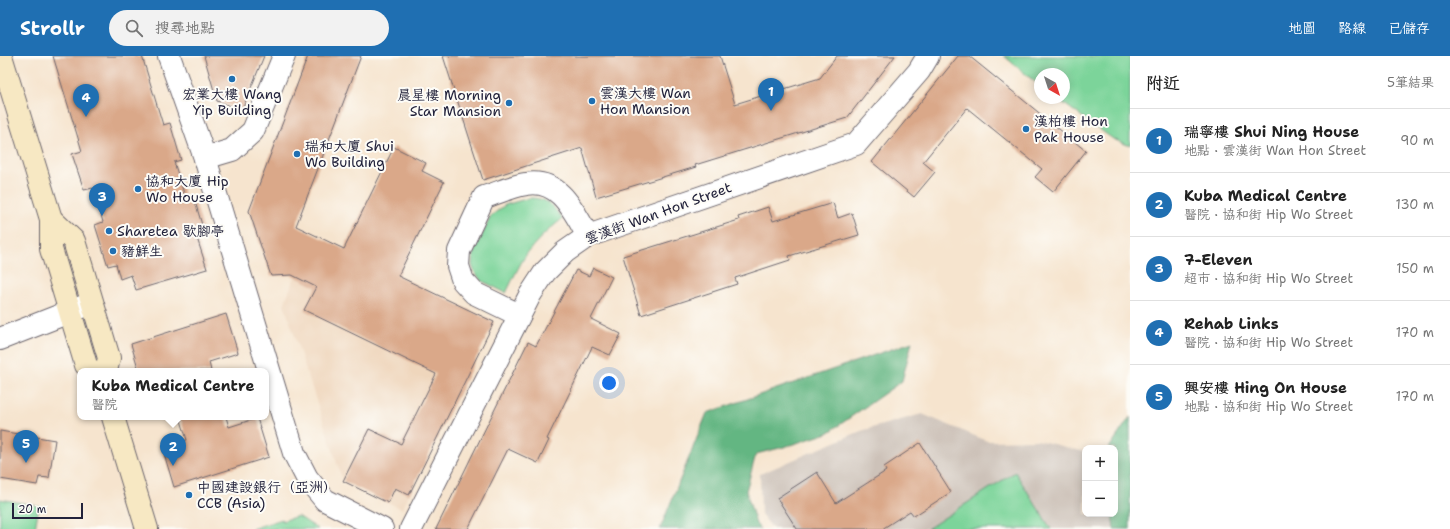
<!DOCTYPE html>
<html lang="zh-TW">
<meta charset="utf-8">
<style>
:root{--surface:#fff;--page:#f2f2f2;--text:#222;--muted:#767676;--line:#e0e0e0;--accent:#1f6fb2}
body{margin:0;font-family:"Shantell Sans","LXGW WenKai TC",sans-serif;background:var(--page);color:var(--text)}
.controls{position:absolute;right:12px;bottom:12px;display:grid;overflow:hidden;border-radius:8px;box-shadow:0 2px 10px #0003}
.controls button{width:36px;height:36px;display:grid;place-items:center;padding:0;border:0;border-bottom:1px solid var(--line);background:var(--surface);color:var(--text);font:20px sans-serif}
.compass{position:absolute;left:1034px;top:12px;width:36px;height:36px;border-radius:50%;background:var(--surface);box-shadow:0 2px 10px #0003;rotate:141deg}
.scale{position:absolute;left:12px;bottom:10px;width:71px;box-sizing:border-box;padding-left:4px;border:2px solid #22223b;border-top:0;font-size:11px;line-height:14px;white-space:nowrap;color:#22223b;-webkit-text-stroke:3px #fdfcf7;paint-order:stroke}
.you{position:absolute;left:609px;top:327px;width:14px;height:14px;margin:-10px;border:3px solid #fff;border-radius:50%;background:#1a73e8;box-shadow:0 0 0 6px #1a73e833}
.badge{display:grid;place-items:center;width:26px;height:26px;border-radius:50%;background:var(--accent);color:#fff;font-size:13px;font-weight:700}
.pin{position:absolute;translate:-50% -33px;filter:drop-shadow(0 1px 2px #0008)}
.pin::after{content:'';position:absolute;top:21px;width:14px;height:12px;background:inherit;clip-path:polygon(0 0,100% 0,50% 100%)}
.popup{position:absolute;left:77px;top:312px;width:192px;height:52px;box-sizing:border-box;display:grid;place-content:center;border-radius:8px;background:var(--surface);filter:drop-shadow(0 1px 3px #0005);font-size:13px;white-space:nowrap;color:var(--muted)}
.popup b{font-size:15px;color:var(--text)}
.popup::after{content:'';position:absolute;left:50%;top:100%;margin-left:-8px;border:8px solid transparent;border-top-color:var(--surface)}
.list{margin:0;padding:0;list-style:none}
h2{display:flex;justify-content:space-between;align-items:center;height:52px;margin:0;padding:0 16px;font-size:17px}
h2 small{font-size:13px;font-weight:400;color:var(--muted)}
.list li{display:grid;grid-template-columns:26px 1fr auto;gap:12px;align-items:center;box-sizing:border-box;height:64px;padding:0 16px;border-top:1px solid var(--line)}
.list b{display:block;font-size:15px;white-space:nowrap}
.list p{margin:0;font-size:13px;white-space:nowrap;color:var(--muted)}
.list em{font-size:13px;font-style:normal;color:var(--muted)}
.icon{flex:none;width:22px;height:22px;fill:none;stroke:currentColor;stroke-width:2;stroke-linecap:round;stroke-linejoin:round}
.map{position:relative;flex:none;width:1130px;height:473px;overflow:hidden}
header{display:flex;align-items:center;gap:24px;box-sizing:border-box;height:56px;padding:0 20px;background:var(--accent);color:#fff}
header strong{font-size:19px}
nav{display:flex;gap:22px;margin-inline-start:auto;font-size:14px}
.search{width:280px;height:36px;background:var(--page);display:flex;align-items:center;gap:10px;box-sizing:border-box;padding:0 14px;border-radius:22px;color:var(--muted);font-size:15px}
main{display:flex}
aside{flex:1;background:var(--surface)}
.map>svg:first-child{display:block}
.built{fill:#efd6bc}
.industrial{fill:#cdc2b9}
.green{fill:#7bd49a;stroke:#4e7b6a}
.forest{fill:#64b682;stroke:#436c5e}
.building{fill:#daa889}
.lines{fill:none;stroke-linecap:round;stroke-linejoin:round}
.street-casing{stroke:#6c666e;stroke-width:24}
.secondary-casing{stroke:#6c666e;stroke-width:24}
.street{stroke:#fff;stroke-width:22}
.secondary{stroke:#f7e8c3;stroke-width:22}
.poi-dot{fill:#1f6fb2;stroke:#fdfcf7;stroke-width:1.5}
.labels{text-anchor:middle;stroke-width:4;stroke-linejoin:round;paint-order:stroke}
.poi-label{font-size:14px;fill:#22223b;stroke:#fdfcf7;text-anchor:start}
.street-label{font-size:14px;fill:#22223b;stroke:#fdfcf7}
</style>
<header>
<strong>Strollr</strong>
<div class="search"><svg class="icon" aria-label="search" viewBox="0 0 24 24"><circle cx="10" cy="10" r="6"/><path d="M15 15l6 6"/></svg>搜尋地點</div>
<nav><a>地圖</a><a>路線</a><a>已儲存</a></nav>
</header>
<main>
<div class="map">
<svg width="1130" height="473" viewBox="0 0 1130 473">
<rect width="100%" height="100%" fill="#fdfcf7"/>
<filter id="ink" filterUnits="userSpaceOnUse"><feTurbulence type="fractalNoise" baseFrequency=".025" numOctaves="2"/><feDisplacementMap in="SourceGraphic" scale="8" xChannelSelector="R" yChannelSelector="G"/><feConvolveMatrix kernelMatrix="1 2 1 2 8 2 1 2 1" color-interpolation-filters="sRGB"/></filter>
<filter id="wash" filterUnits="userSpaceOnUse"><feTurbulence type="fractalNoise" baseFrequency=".012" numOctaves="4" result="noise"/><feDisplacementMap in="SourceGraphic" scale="16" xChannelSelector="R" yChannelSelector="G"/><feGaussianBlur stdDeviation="0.9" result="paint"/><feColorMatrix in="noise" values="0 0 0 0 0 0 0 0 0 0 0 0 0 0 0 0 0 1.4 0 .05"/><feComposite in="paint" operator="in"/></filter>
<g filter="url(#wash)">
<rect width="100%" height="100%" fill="#f6e4ce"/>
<path class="built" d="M312 178 494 266 402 453 343 425 284 248Z"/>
<path class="industrial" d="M922 358 987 385 1037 384 1085 396V458H1115V473H773L761 458 760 418 861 375Z"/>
<g class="green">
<path d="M1004 0H1130V90L1113 83 1056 42H1064V18H1040V30Z"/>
<path d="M529 142C547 142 552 148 562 163 551 172 541 180 532 191 521 204 514 221 506 237L482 225 475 217 472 209 473 198 491 160 505 149Z"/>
<path d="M1015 416 1051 473H927Z"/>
<path d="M0 443 39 450 35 473H0Z"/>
<path d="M298 460 318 473H251L282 463V465Z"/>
</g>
<g class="forest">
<path d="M912 286 902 325 828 377 784 391 756 398 746 435 756 468 760 473H660L707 357Z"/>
<path d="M1130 361V473H1114L1112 458H1115V392H1109Z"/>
</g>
<g id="blocks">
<g class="building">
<path d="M53 0H142L163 69 170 67 181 104 174 106 186 144 194 142 205 179 197 182 207 213 136 234 131 219 120 223 116 208 108 210 95 169 103 166 93 132 84 134 72 98 82 95Z"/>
<path d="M204 0H264L242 54 217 45Z"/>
<path d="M308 0H361L296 170 344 193 394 91 426 107 422 115 444 126 398 220 494 266 409 439 395 432 388 447 343 425 369 373 401 388 436 318 304 254 316 231 292 219 271 220 249 155Z"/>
<path d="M443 0H720L735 48 820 22 837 0H895L847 62 695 109 696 111 596 141 582 92 483 124Z"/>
<path d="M958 0H969L1086 95 1053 136 1035 121 1042 113 967 52 923 106 935 116 914 141 872 106Z"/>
<path d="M833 147 838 162 852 157 859 179 789 200 790 204 735 222 737 228 641 259 623 200 739 164 738 161 768 151 773 165Z"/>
<path d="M593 212 612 221 591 263 621 278 610 299 592 291 547 383 549 384 538 407 508 393 468 473H436L528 286 536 290 576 214 589 220Z"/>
<path d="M226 258 238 297 209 306 211 315H139L131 288Z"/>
<path d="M180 361H226L229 371 257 362 269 401 174 431 162 391 187 384Z"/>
<path d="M0 375 55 384 49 422 39 421 37 429 0 423Z"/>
<path d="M920 387 951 436 914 460 910 455 882 473H797L777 442 817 416 836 447 886 415 884 411Z"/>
</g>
</g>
</g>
<g filter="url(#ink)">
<use href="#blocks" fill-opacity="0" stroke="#6c666e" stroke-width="1"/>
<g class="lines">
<defs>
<g id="street">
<path d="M169 0 205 102 294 397 307 422 325 444 382 473"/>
<path d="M205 102 232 94 253 75 284 0"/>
<path d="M519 259 474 237 463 225 458 210 459 195 484 141C498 137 512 130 526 128 560 122 574 156 588 180"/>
<path d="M0 283 92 247"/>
<path d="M411 473 530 239 545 216 565 196 588 180 856 88 919 15 928 0"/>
</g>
<g id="secondary">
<path d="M1 0 51 163V193L86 309 91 315"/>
<path d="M51 163 74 185 109 302 106 315"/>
<path d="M113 361 147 473"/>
</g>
</defs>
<use href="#street" class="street-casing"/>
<use href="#secondary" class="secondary-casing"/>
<use href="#street" class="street"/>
<use href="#secondary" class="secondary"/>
</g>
</g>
<g class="poi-dot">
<circle cx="232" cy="23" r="4"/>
<circle cx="592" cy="45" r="4"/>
<circle cx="509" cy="47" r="4"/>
<circle cx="1026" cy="73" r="4"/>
<circle cx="297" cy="98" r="4"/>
<circle cx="138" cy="133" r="4"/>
<circle cx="109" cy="175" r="4"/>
<circle cx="113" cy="195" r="4"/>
<circle cx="189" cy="439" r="4"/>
</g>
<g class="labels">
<g class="poi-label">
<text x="600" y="42">雲漢大樓 Wan<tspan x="600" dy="16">Hon Mansion</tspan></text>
<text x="232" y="43" text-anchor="middle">宏業大樓 Wang<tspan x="232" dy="16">Yip Building</tspan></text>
<text x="501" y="44" text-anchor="end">晨星樓 Morning<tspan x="501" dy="16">Star Mansion</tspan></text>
<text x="1034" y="70">漢柏樓 Hon<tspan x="1034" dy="16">Pak House</tspan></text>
<text x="305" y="95">瑞和大廈 Shui<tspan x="305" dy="16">Wo Building</tspan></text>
<text x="146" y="130">協和大廈 Hip<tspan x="146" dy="16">Wo House</tspan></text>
<text x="117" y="180">Sharetea 歇腳亭</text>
<text x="121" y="200">豬鮮生</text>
<text x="197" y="436">中國建設銀行（亞洲）<tspan x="197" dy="16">CCB (Asia)</tspan></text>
</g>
<g class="street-label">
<text transform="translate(658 157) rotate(-20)" y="5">雲漢街 Wan Hon Street</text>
</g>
</g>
</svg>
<div class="controls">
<button>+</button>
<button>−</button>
</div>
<svg class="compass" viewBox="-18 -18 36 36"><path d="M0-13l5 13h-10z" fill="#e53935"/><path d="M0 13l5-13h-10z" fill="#767676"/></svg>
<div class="scale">20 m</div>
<div class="you"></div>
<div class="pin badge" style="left:771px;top:55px">1</div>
<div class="pin badge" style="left:173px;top:410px">2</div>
<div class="popup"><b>Kuba Medical Centre</b>醫院</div>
<div class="pin badge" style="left:102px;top:160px">3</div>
<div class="pin badge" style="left:86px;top:61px">4</div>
<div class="pin badge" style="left:26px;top:407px">5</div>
</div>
<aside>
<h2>附近<small>5筆結果</small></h2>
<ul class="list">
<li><span class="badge">1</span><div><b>瑞寧樓 Shui Ning House</b><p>地點 · 雲漢街 Wan Hon Street</p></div><em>90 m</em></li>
<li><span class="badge">2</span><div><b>Kuba Medical Centre</b><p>醫院 · 協和街 Hip Wo Street</p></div><em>130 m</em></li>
<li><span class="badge">3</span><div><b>7-Eleven</b><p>超市 · 協和街 Hip Wo Street</p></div><em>150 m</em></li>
<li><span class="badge">4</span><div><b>Rehab Links</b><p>醫院 · 協和街 Hip Wo Street</p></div><em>170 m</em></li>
<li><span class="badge">5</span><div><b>興安樓 Hing On House</b><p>地點 · 協和街 Hip Wo Street</p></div><em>170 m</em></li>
</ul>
</aside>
</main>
